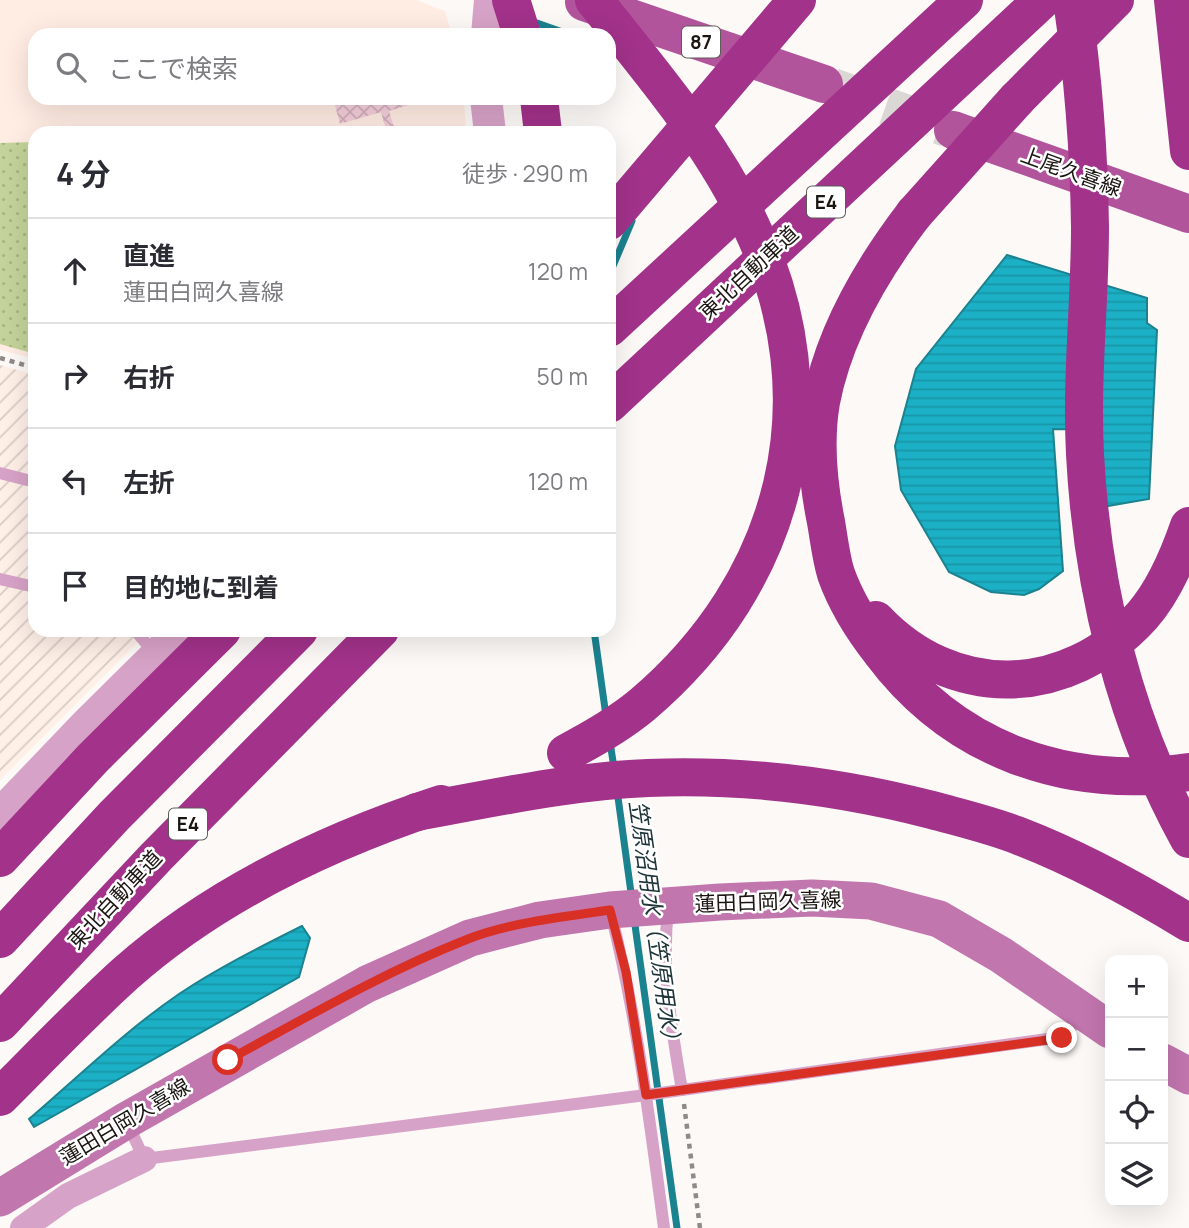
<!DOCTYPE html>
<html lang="ja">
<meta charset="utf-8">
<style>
:root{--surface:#fff;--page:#f7f7f7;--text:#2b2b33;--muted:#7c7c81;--line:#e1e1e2}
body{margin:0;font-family:Manrope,"Noto Sans JP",sans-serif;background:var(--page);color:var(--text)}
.controls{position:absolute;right:21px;bottom:21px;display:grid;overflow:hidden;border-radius:14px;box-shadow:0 7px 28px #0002}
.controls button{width:63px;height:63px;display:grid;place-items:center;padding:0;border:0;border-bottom:2px solid var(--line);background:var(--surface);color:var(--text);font:35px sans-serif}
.stop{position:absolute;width:21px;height:21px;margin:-16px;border:5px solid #d93025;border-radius:50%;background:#fff}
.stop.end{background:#d93025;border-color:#fff;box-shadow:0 2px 7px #0008}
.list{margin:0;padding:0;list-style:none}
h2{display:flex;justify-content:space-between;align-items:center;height:91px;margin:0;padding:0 28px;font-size:30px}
h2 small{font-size:23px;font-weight:400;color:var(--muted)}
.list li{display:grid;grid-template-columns:46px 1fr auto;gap:21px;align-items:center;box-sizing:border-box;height:105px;padding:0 28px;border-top:2px solid var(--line)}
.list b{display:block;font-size:26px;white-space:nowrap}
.list p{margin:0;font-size:23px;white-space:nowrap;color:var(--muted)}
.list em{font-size:23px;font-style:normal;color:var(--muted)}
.icon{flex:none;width:38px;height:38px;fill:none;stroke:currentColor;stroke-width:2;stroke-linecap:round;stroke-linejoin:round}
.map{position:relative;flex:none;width:1189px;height:1228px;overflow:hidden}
.search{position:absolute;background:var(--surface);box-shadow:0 7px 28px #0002;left:28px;top:28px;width:588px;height:77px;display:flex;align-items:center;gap:18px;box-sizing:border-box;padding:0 24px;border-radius:21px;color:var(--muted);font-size:26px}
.panel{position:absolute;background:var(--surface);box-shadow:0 7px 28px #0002;left:28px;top:126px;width:588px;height:511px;border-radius:21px}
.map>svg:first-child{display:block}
.commercial{fill:#ffece3}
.industrial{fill:url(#industrial-furrows)}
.grass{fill:url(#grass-dots)}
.water{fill:url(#water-rules);stroke:#1b828f;stroke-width:2}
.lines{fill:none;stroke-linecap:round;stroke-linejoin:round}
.stream{stroke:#1b828f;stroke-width:7}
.building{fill:url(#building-cross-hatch)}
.primary-tunnel{stroke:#dbd7d4;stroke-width:38;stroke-dasharray:38 19;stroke-linecap:butt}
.path{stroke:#8f8a87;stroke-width:4.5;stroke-dasharray:5 5;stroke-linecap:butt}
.service{stroke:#d7a2c7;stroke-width:12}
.minor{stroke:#d7a2c7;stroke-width:26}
.tertiary{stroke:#d7a2c7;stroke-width:32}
.secondary{stroke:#c276ae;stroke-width:37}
.primary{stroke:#b2549b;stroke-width:38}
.motorway{stroke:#a2328a;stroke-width:38}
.motorway-bridge{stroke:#a2328a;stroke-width:38}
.route{stroke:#d93025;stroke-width:9}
.labels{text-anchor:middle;stroke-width:5;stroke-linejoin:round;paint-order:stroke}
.shield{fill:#fff;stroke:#5f5b58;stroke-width:2}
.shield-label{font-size:19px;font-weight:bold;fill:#1a1511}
.street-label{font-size:21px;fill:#1a1511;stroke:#fff}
.water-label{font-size:23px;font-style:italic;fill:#1e3438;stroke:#fff}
</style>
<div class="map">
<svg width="1189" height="1228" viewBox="0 0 1189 1228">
<defs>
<pattern id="industrial-furrows" width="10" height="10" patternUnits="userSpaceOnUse" patternTransform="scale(1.75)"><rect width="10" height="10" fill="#feefe7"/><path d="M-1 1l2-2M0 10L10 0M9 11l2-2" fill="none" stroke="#d9ccc5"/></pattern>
<pattern id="grass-dots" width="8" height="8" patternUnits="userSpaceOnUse" patternTransform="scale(1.75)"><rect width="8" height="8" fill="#c4d399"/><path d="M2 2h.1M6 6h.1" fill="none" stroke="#a8b483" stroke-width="1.8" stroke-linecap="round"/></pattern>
<pattern id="water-rules" width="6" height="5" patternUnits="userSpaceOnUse" patternTransform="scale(1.75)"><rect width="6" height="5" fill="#1bb0c5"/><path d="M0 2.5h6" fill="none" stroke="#1896a8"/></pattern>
<pattern id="building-cross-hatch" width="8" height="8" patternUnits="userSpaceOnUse" patternTransform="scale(1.75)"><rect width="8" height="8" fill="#f5cedb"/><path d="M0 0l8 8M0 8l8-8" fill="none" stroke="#d1b0bb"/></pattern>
</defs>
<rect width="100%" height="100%" fill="#fdf9f7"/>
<path class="commercial" d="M0 0H416L445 11 452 35H35V98H464L466 133H35V359L0 350Z"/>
<path class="industrial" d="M0 365 35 375V630H150L0 780Z"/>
<path class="grass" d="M35 142V354L0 344V143Z"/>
<g class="water">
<path d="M1007 255 1147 298V323L1157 330 1149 499 1102 507 1097 430 1053 429 1063 571 1039 589 1024 595 991 592 949 572 901 490 895 446 916 369Z"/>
<path d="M302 926 310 938 299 977 34 1127 29 1119C78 1077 125 1031 179 994 218 968 260 947 302 926Z"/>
</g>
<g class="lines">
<g class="stream">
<path d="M537 23 571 35"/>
<path d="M613 266 632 221"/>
<path d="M594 630 606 716"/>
<path d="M610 742 614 768"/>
<path d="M617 790 632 900"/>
<path d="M634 918 677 1228"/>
</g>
</g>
<path class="building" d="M333 98H417L418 102 389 111 395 130 402 128 403 133H387L381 112 340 124Z"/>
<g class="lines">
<path class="primary-tunnel" d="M832 87 947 128"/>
<g class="path">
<path d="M0 358 35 368"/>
<path d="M684 1104 700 1228"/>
</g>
<g class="service">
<path d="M0 473 35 482"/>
<path d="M0 579 35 587"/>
<path d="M135 630 155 654"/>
<path d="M668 910C661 970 672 1031 682 1090"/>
<path d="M611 914C637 1017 650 1123 664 1228"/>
<path d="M128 1124 144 1159 646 1095 1062 1037 1083 1014"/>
</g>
<path class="minor" d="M23 1228 68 1196 144 1159"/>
<g class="tertiary">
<path d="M487 35 490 0"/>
<path d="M486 98 490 133"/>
<path d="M0 814 87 723 181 630"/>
</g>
<g class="secondary">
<path d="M1163 1062 1189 1076"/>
<path d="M0 1198 127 1120 367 984 470 938 540 920 610 910 720 902 812 898 871 901 939 919 1001 955 1110 1030"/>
</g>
<g class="primary">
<path d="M584 2 824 84"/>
<path d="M953 130 1189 214"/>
</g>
<g class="motorway">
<path d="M511 0 522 35"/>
<path d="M1173 0 1189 151"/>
<path d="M539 98 543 133"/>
<path d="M1017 99 1115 0"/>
<path d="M914 214C872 269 834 333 821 402 814 443 818 482 826 522 829 539 831 558 836 574 846 602 863 629 881 652 955 751 1068 790 1189 772"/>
<path d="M609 328 964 0"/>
<path d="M609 404 1042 0"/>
<path d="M876 620C953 701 1066 699 1142 616 1164 591 1178 558 1189 526"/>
<path d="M417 812C493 798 571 781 648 778 745 774 839 786 932 810 961 818 991 825 1019 836 1079 859 1135 890 1189 923"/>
<path d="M0 858 93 758 222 630"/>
<path d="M0 939 114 816 299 630"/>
<path d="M0 1023 156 857 380 630"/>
<path d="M0 1097C41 1056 82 1013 125 974 215 894 328 841 441 804"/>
</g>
<g class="motorway-bridge">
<path d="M1072 0C1083 75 1089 151 1090 227 1090 303 1081 378 1085 454 1092 587 1124 722 1189 839"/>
<path d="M914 214 1017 99"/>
<path d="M609 221 797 0"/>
<path d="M566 753C593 739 619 724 642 705 787 582 834 400 751 226 712 142 651 72 594 0"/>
</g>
</g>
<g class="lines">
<path class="route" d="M228 1060C307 1017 384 972 468 939 513 922 563 917 610 910L626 972 646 1095 1062 1038"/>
</g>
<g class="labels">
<g class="shield">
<rect x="682" y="26.5" width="38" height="31" rx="5"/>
<rect x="807" y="186.5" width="38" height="31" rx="5"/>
<rect x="169" y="808.5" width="38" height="31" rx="5"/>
</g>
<g class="shield-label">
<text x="701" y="49">87</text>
<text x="826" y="209">E4</text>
<text x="188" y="831">E4</text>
</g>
<g class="street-label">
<text transform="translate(1071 172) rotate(20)" y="7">上尾久喜線</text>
<text transform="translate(749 273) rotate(-43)" y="7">東北自動車道</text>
<text transform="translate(115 900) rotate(-47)" y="7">東北自動車道</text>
<text transform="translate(768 902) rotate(-2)" y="7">蓮田白岡久喜線</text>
<text transform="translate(125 1122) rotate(-31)" y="7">蓮田白岡久喜線</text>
</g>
<g class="water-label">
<text transform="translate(655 926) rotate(82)" y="8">笠原沼用水（笠原用水）</text>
</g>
</g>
</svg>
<div class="controls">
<button>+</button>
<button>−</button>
<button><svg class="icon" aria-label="locate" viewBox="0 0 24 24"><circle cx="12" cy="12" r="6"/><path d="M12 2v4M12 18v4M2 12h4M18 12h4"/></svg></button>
<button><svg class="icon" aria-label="layers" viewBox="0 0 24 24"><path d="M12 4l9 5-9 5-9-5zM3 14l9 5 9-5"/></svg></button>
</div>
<div class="stop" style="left:228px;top:1060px"></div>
<div class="stop end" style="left:1062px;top:1038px"></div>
<div class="search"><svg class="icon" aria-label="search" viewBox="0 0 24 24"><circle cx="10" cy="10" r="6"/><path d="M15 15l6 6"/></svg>ここで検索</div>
<section class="panel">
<h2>4 分<small>徒歩 · 290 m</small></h2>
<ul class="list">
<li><svg class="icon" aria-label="ahead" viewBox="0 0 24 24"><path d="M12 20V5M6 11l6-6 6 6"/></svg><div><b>直進</b><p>蓮田白岡久喜線</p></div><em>120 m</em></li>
<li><svg class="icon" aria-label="right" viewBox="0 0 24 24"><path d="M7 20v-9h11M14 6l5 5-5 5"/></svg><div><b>右折</b></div><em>50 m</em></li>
<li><svg class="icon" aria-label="left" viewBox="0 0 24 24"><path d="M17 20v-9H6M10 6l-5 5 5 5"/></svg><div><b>左折</b></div><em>120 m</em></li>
<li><svg class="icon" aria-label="arrive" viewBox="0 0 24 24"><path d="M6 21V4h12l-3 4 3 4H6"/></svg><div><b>目的地に到着</b></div></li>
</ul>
</section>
</div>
